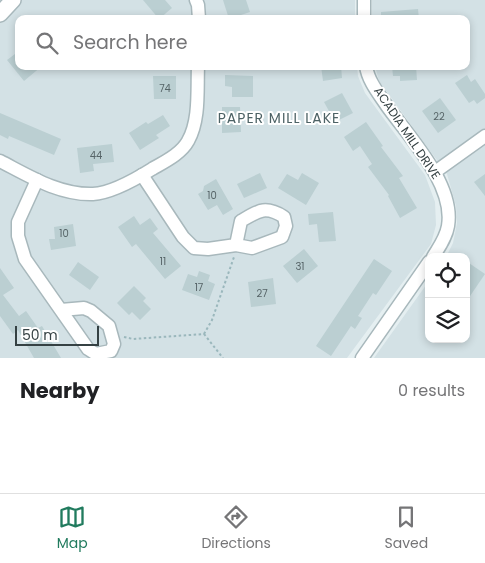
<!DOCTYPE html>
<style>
:root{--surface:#fff;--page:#f6f6f6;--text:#202124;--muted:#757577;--line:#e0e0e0;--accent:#217b5e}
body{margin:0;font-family:Poppins,sans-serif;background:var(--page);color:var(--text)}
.controls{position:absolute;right:15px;bottom:15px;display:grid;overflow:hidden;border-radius:10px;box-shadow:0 2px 8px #0003}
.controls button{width:45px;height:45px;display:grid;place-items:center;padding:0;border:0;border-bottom:1px solid var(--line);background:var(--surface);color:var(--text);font:25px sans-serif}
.scale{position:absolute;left:15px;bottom:12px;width:84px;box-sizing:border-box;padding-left:5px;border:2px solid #354143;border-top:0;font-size:14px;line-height:18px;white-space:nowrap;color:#354143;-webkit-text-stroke:4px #fff;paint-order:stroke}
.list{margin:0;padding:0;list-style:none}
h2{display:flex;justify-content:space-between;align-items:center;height:65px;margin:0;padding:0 20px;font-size:21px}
h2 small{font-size:16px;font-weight:400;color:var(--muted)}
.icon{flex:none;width:28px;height:28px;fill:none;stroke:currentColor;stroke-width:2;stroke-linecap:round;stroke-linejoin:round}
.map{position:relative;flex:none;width:485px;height:358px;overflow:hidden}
.search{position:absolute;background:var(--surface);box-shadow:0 2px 8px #0003;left:15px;right:15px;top:15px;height:55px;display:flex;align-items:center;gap:12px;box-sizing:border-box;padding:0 18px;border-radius:10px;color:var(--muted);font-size:19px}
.sheet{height:135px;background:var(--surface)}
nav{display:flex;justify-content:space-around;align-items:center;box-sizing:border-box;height:70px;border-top:1px solid var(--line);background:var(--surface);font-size:14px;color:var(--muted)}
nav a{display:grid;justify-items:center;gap:2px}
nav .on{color:var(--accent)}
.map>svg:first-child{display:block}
.residential{fill:#d3e1e5}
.building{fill:#bbcfd2}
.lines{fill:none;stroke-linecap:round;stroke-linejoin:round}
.minor-casing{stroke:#a8b8bc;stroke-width:15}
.tertiary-casing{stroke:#a8b8bc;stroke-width:18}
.path{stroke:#9ab7bc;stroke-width:2;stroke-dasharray:2.5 2.5;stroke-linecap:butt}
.minor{stroke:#fff;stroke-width:12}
.tertiary{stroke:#fff;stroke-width:15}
.labels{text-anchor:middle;stroke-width:4;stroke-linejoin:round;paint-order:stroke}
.number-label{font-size:10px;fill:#566467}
.street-label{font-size:12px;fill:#354143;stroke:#fff}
.neighbourhood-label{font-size:14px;letter-spacing:1px;fill:#4d6265;stroke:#fff}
</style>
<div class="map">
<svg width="485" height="358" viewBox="0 0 485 358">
<rect width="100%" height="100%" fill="#e5eff1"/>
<g class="residential">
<path d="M0 0H355V19H19V66H357L358 76 365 93 425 175 435 202 436 225 431 244 347 358H0Z"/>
<path d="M372 0H485V358H374L429 281V339H466V257H446L453 243 457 223 456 206 447 174 379 81 375 66H466V19H372Z"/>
</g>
<g class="building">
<path d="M143 0H165L172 8 159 19Z"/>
<path d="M223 0H246L250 12 229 19Z"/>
<path d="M418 9 419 19H381V12Z"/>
<path d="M19 51V66H42L24 81 7 60Z"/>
<path d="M321 66H341L342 78 323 81Z"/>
<path d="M392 66H416L417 80 400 81V76H393Z"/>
<path d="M225 75 253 76V97H232V87L225 86Z"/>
<path d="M467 75 471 82 475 79 485 94V98L477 104 474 100 469 103 455 83Z"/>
<path d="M153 76H176V99H154Z"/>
<path d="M342 93 353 113 335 122 324 102Z"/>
<path d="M440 98 456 120 438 133 422 111Z"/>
<path d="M222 107H240L241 132 222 133Z"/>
<path d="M0 113 61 139 54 155 9 136 8 139 0 135Z"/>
<path d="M163 115 170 126 156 135 159 138 140 150 129 133 146 122 148 124Z"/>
<path d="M366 122 383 146 381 147 403 176 399 178 417 208 400 218 388 196 389 195 368 167 372 164 360 146 353 151 344 137Z"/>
<path d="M112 144 114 162 93 164 94 171 80 173 77 148Z"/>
<path d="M260 173 267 188 244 198 237 184Z"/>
<path d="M302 173 319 183 306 205 278 188 287 174 298 180Z"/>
<path d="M485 174V196L474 182Z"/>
<path d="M216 179 233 209 223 215 217 205 208 210 198 194 203 191 204 186Z"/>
<path d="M333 212 336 241 319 242 317 224 309 225 308 214Z"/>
<path d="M134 216 140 225 150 218 158 229 153 233 181 266 165 279 136 244 132 247 118 227Z"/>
<path d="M73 224 76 246 51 250 49 239H55L54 227Z"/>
<path d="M304 249 318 266 297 283 283 266Z"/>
<path d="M374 259 392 271 376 295 373 293 358 316 362 318 355 329 351 326 331 356 316 346Z"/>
<path d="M466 261 485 274 466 302Z"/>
<path d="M78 262 99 277 90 290 69 275Z"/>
<path d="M0 268 14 288 3 295 19 316 26 311 38 328 42 326 61 358H34L18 330 13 334 0 316Z"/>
<path d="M199 271 210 275 208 281 215 284 209 300 182 290 188 274 197 277Z"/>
<path d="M273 278 276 304 251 307 248 282Z"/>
<path d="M134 286 146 298 143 301 151 309 140 320 132 312 129 315 117 303Z"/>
</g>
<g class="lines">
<defs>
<g id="minor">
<path d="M196 0 198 5 199 19"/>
<path d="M364 19V0"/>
<path d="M366 66C368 81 379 94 387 106 410 138 455 185 448 226 446 238 439 247 433 257"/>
<path d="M0 161C29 176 59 195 93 194 112 193 136 179 152 169 164 162 181 154 188 141 200 120 197 90 198 66"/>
<path d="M435 172 485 136"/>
<path d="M142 175 183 237 194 248 208 249 236 245 252 248 282 237 286 226 284 217C265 205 258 211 241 221L236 245"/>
<path d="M37 180 18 222V236L25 259 88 349 96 354 111 351 114 344 109 326 91 311 84 308 61 310"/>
<path d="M362 358 429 262"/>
</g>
<path id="tertiary" d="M0 14 13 0"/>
</defs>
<use href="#minor" class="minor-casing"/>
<use href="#tertiary" class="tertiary-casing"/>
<g class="path">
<path d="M204 334 212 320 234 257"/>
<path d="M204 334 223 358"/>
<path d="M124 337 133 339 204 334"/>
</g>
<use href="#minor" class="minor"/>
<use href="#tertiary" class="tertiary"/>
</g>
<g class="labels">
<g class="number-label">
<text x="165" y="92">74</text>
<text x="439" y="120">22</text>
<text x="96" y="159">44</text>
<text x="212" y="199">10</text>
<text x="64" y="237">10</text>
<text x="163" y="265">11</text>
<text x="300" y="270">31</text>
<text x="199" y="291">17</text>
<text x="262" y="297">27</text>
</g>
<g class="street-label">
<text transform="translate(407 133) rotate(56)" y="4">ACADIA MILL DRIVE</text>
</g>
<g class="neighbourhood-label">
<text x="279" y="123">PAPER MILL LAKE</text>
</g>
</g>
</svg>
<div class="controls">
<button><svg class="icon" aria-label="locate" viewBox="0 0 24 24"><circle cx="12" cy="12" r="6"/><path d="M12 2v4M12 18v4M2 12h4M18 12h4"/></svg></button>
<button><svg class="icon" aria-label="layers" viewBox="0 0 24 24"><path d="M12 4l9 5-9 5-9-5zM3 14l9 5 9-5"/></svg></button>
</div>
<div class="scale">50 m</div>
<div class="search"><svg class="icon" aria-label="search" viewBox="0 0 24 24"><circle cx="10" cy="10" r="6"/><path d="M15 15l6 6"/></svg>Search here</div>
</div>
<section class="sheet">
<h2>Nearby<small>0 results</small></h2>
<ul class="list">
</ul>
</section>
<nav>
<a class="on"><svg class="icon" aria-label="map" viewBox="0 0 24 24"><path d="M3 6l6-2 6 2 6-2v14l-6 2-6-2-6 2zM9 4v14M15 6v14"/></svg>Map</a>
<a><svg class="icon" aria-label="directions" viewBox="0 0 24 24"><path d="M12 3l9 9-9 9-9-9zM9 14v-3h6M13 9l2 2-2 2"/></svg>Directions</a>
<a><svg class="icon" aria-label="saved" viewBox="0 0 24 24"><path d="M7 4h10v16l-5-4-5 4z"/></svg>Saved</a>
</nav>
